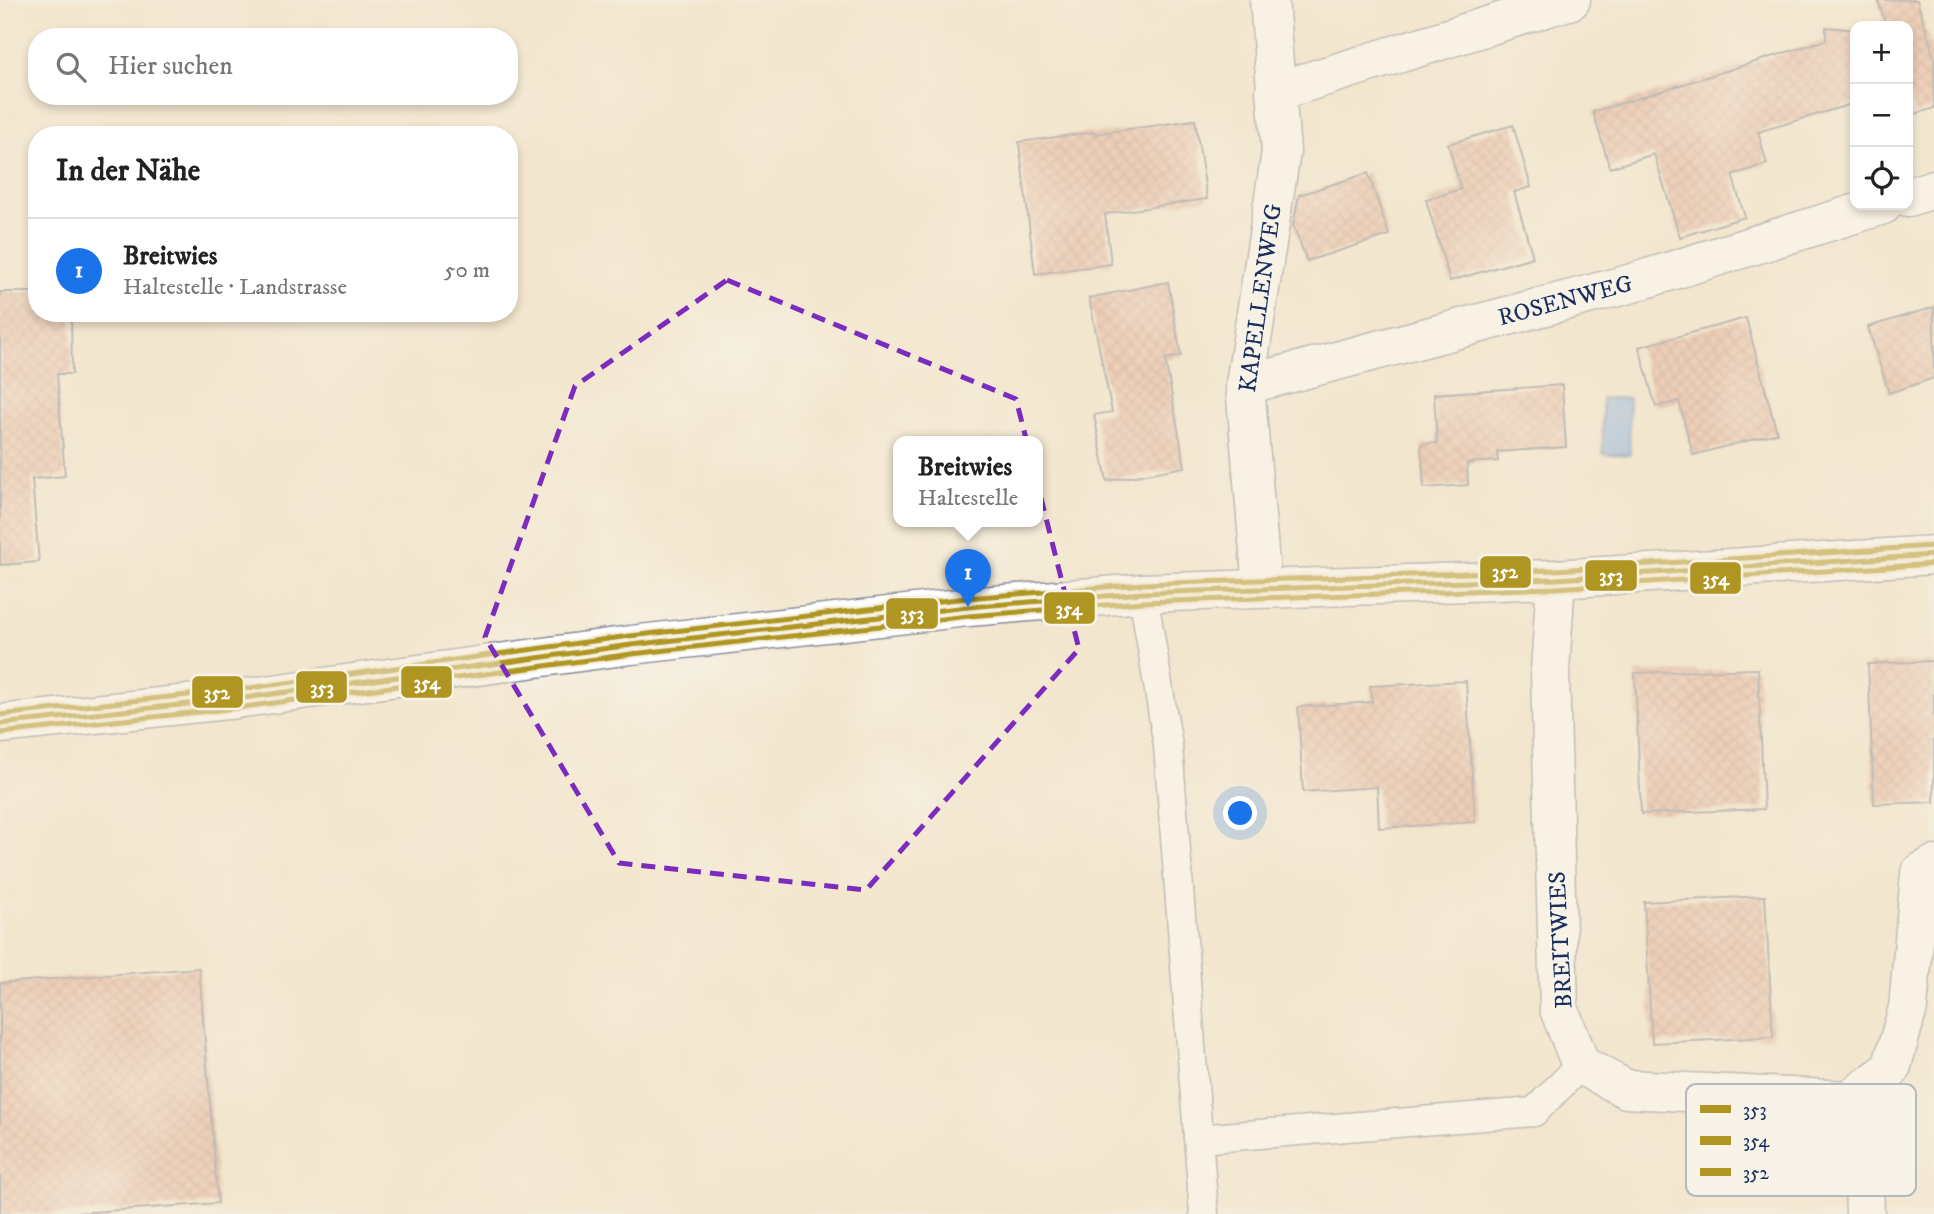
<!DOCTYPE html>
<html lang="de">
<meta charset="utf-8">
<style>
:root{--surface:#fff;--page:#f2f2f2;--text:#222;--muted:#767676;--line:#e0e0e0;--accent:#1a73e8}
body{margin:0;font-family:"IM FELL DW Pica",serif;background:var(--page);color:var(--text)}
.controls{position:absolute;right:21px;top:21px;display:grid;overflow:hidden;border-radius:14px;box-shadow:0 4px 10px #0003}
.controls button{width:63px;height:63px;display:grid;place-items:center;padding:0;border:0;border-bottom:2px solid var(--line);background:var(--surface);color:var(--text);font:35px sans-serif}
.you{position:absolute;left:1241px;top:814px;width:24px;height:24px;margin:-18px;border:5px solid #fff;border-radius:50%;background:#1a73e8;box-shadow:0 0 0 10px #1a73e833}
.badge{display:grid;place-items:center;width:46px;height:46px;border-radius:50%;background:var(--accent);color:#fff;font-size:23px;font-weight:700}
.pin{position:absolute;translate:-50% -58px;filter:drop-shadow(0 2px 4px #0008)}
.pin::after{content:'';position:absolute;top:37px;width:24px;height:21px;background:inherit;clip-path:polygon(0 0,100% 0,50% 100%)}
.popup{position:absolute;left:893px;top:436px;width:150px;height:91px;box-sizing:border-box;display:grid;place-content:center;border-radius:14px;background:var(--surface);filter:drop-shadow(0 2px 5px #0005);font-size:23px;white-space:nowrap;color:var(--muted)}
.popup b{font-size:26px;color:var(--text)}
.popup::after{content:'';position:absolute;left:50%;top:100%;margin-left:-14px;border:14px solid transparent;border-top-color:var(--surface)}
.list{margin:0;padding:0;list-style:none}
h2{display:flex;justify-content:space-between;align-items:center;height:91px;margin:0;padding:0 28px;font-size:30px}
h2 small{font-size:23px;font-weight:400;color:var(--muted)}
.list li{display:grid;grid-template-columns:46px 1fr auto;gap:21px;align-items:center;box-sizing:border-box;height:105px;padding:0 28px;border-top:2px solid var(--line)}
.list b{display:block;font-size:26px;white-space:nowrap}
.list p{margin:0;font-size:23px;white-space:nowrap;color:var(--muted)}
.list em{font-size:23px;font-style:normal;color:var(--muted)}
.icon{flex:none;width:38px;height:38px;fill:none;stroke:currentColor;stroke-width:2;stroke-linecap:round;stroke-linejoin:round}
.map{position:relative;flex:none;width:1934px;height:1214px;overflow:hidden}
.search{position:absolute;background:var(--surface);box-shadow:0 4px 10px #0003;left:28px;top:28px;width:490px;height:77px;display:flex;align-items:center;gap:18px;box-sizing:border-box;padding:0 24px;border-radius:28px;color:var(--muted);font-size:26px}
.panel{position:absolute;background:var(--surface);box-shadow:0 4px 10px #0003;left:28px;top:126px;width:490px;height:196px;border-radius:28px}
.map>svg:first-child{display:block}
.water{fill:#79a9e3;stroke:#4a6ca0;stroke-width:2}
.building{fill:url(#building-cross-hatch)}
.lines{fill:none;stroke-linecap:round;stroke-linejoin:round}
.service-casing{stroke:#878a96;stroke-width:31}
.minor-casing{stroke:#878a96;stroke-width:41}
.secondary-casing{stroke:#878a96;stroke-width:41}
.service{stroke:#fff;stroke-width:28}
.minor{stroke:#fff;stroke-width:38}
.secondary{stroke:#fff;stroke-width:38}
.bus-1-casing{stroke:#f7f3e8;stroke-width:10}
.bus-2-casing{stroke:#f7f3e8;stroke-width:10}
.bus-3-casing{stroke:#f7f3e8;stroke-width:10}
.bus-1{stroke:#af9521;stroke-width:5}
.bus-2{stroke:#af9521;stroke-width:5}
.bus-3{stroke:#af9521;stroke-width:5}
.marked{fill:none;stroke:#7b2cbf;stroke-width:5;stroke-dasharray:14 9;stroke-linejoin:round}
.labels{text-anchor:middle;stroke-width:6;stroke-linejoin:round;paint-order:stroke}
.street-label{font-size:24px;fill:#1b2f5e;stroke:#f7f3e8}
.key{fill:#f7f3e8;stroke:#b5b8bf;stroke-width:2}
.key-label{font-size:19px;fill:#1b2f5e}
.line-badge{stroke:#f7f3e8;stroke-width:2.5}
.badge-label{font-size:19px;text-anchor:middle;font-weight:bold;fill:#fff}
</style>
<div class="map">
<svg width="1934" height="1214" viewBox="0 0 1934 1214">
<defs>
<pattern id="building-cross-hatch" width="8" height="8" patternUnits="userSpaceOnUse" patternTransform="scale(1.75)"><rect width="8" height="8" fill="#e7b19b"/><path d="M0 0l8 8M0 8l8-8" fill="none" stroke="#ba9082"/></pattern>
</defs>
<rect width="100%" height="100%" fill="#f7f3e8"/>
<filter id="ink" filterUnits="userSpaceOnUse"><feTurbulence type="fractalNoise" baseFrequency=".0143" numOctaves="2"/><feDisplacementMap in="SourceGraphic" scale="14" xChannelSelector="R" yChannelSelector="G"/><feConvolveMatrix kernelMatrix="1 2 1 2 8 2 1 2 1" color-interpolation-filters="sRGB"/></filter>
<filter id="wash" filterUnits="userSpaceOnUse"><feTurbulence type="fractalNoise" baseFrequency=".00686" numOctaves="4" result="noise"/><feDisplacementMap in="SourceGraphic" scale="28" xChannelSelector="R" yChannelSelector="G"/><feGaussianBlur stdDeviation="1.57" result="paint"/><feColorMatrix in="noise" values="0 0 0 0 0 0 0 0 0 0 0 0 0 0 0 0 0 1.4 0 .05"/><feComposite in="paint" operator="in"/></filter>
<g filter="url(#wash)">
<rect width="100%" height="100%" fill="#f3e6ce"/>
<path class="water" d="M1602 398H1629L1630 455 1603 454Z"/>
<g id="blocks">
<g class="building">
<path d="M1878 0H1917L1934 57V108L1915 114 1908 91V26H1886Z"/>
<path d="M1826 27 1855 30V103L1758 132 1767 164 1732 175 1745 217 1680 237 1654 154 1610 168 1593 112 1826 40Z"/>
<path d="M1195 120 1207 199 1105 214 1111 264 1035 274 1019 142 1094 132V134Z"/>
<path d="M1513 125 1531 187 1514 192 1533 257 1450 281 1426 200 1461 189 1448 144Z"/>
<path d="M1368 173 1389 235 1307 261 1293 225 1299 195Z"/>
<path d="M1168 282 1181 356 1165 359 1185 467 1107 481 1094 415 1112 412 1089 298Z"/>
<path d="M0 292H37V313H71L72 374H57L65 476 32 479 39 562 0 565Z"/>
<path d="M1934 307V378L1889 393 1868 327Z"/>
<path d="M1746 318 1777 433 1693 455 1679 401 1656 407 1639 347Z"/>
<path d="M1562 385 1566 447 1497 452 1498 461 1467 463 1468 485 1424 488 1421 444 1437 443 1434 394Z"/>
<path d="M1934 661V802L1874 804 1868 664Z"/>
<path d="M1758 669 1764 809 1641 814 1635 673Z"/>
<path d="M1466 681 1475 822 1379 828 1377 787 1303 792 1298 707 1372 702 1370 686Z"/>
<path d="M1765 896 1773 1037 1652 1043 1644 902Z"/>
<path d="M199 968 218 1203 63 1214H0V983Z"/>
</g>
</g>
</g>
<g filter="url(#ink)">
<use href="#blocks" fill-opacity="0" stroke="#878a96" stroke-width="2"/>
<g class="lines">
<defs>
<g id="service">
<path d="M1143 593 1168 746 1204 1214"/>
<path d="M1198 1139 1534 1112 1581 1065"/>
</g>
<g id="minor">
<path d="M1275 92 1571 0"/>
<path d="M1908 197 1934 189"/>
<path d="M1245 385 1629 284 1883 205"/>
<path d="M1556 579 1550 671 1559 1009 1581 1065 1626 1089 1849 1100 1891 1069 1908 1008 1920 873 1934 865"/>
<path d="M1262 588 1245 385 1281 152 1269 0"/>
<path d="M1849 1100 1863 1152 1865 1214"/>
</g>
<path id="secondary" d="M0 724 236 699 631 645 968 607 1143 593 1556 579 1934 555"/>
</defs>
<use href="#service" class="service-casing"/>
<use href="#minor" class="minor-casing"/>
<use href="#secondary" class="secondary-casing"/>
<use href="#service" class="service"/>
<use href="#minor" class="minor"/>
<use href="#secondary" class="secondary"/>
<defs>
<path id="bus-1" d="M0 724 236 699 631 645 968 607 1143 593 1556 579 1934 555"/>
<path id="bus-2" d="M1 733 237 708 632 654 969 616 1143 602 1556 588 1934 564"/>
<path id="bus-3" d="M0 715 235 690 630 636 967 598 1143 584 1556 570 1933 546"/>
</defs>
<use href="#bus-1" class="bus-1-casing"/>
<use href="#bus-2" class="bus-2-casing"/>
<use href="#bus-3" class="bus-3-casing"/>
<use href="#bus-1" class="bus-1"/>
<use href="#bus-2" class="bus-2"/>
<use href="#bus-3" class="bus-3"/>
</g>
</g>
<path d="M0 0H1934V1214H0ZM727 280 1016 399 1079 649 866 890 619 863 485 637 575 386Z" fill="#f3e6ce" fill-opacity=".55" fill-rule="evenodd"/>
<path class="marked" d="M727 280 1016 399 1079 649 866 890 619 863 485 637 575 386Z"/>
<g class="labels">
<g class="street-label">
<text transform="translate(1260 298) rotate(-82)" y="8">KAPELLENWEG</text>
<text transform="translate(1565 300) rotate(-15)" y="8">ROSENWEG</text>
<text transform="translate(1560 940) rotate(-93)" y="8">BREITWIES</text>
</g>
</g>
<rect x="1686" y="1084" width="230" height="112" rx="10" class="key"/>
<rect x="1700" y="1105" width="31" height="8" fill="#af9521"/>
<rect x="1700" y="1136" width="31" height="9" fill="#af9521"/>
<rect x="1700" y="1168" width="31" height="8" fill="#af9521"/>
<g class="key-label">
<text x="1743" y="1116">353</text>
<text x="1743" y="1147">354</text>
<text x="1743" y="1179">352</text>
</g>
<g class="line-badge">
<rect x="1479" y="555" width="53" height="34" rx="7" fill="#af9521"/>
<rect x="1584" y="559" width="54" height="33" rx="7" fill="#af9521"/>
<rect x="1689" y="561" width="53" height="34" rx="7" fill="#af9521"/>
<rect x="1043" y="591" width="53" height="34" rx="7" fill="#af9521"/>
<rect x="885" y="597" width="54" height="33" rx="7" fill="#af9521"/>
<rect x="400" y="665" width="53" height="34" rx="7" fill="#af9521"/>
<rect x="295" y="670" width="53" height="34" rx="7" fill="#af9521"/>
<rect x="191" y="675" width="53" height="34" rx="7" fill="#af9521"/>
</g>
<g class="badge-label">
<text x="1505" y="578">352</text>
<text x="1611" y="582">353</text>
<text x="1716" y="585">354</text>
<text x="1069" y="615">354</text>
<text x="912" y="620">353</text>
<text x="427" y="689">354</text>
<text x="322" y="694">353</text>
<text x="217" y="699">352</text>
</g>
</svg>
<div class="controls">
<button>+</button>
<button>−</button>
<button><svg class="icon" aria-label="locate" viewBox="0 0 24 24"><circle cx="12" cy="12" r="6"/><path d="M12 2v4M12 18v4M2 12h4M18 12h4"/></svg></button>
</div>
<div class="you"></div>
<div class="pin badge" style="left:968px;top:607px">1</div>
<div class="popup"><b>Breitwies</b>Haltestelle</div>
<div class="search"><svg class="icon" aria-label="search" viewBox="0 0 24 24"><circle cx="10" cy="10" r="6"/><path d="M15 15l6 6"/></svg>Hier suchen</div>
<section class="panel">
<h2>In der Nähe<small></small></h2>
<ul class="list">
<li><span class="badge">1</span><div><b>Breitwies</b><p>Haltestelle · Landstrasse</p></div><em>50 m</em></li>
</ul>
</section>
</div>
